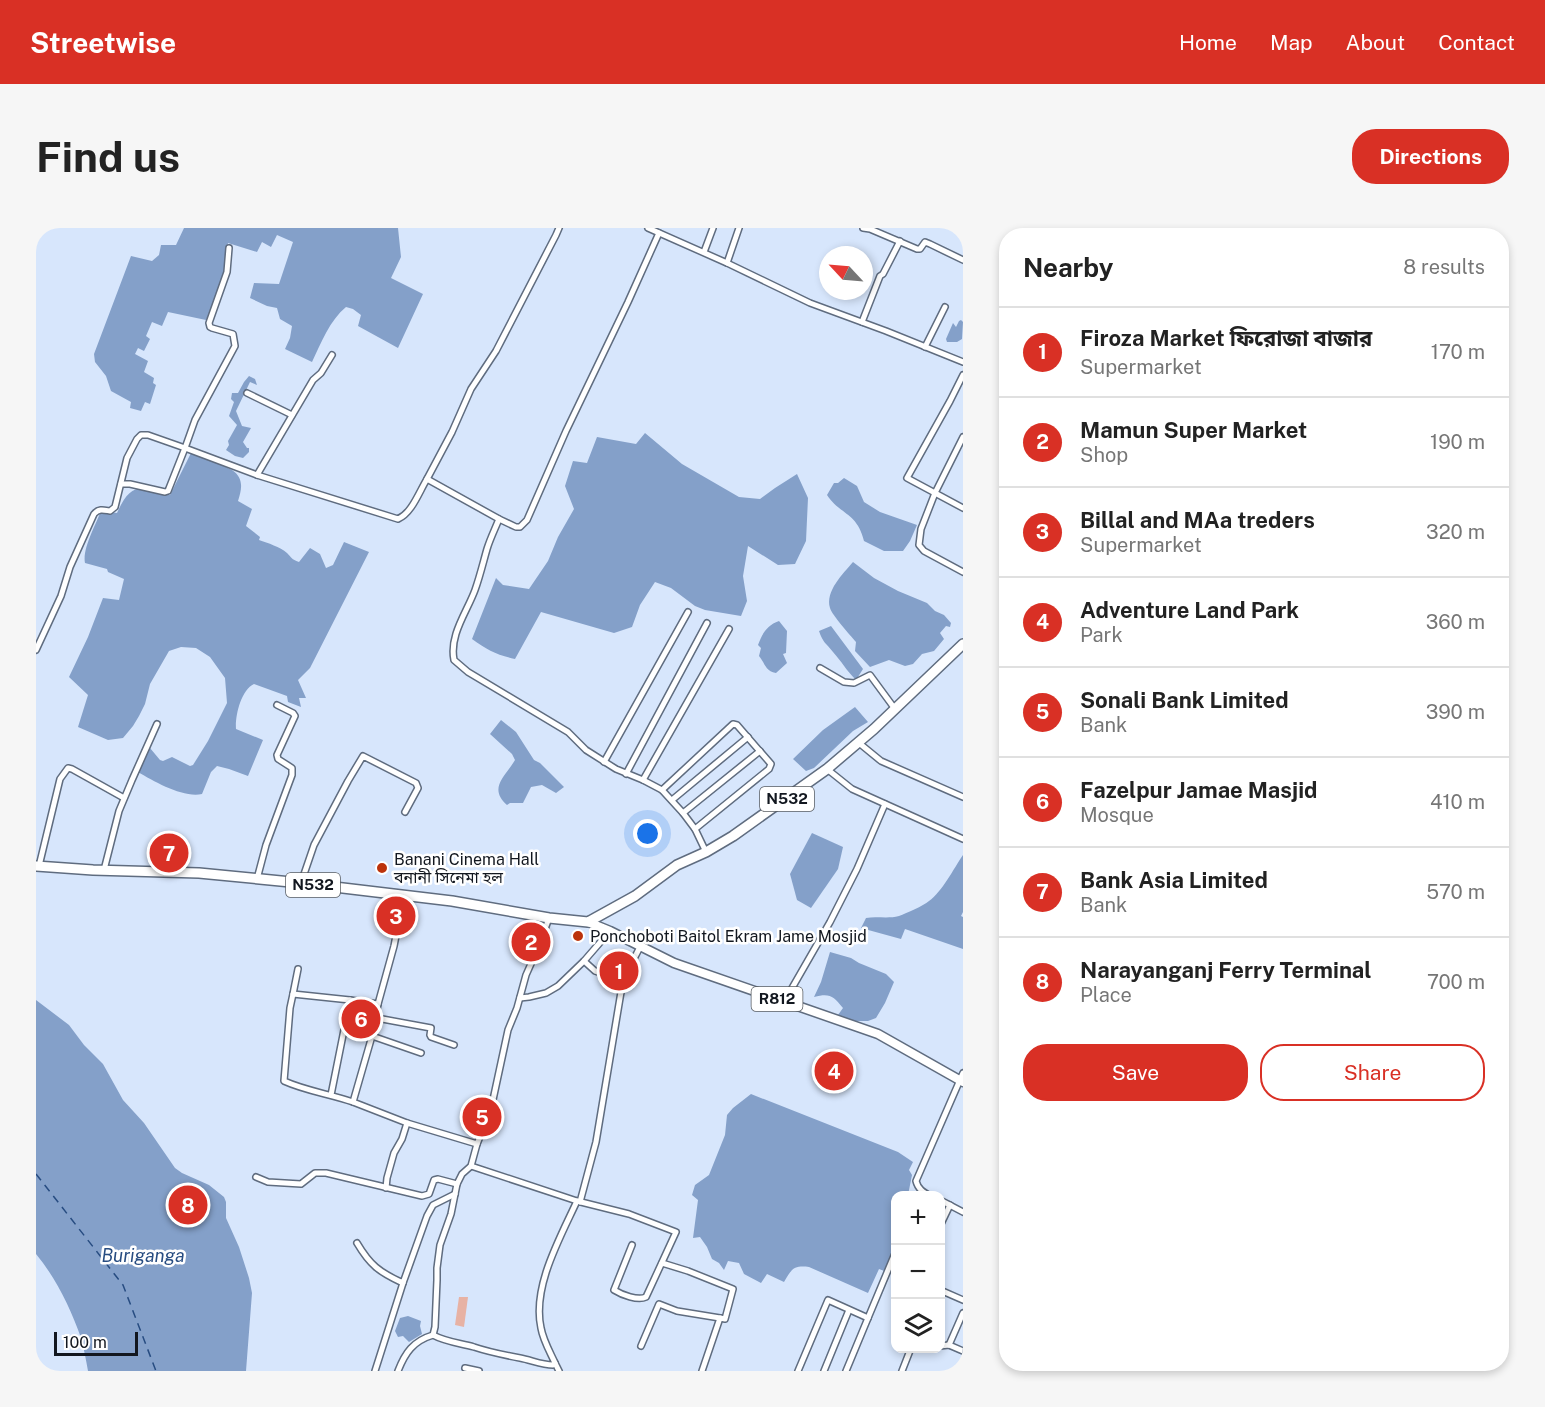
<!DOCTYPE html>
<meta charset="utf-8">
<style>
:root{--surface:#fff;--page:#f6f6f6;--text:#222;--muted:#767676;--line:#e0e0e0;--accent:#d93025}
body{margin:0;font-family:"Public Sans","Noto Sans Bengali",sans-serif;background:var(--page);color:var(--text)}
.controls{position:absolute;right:18px;bottom:18px;display:grid;overflow:hidden;border-radius:12px;box-shadow:0 3px 9px #0003}
.controls button{width:54px;height:54px;display:grid;place-items:center;padding:0;border:0;border-bottom:2px solid var(--line);background:var(--surface);color:var(--text);font:30px sans-serif}
.compass{position:absolute;left:783px;top:18px;width:54px;height:54px;border-radius:50%;background:var(--surface);box-shadow:0 3px 9px #0003;rotate:296deg}
.scale{position:absolute;left:18px;bottom:15px;width:84px;box-sizing:border-box;padding-left:6px;border:3px solid #12171f;border-top:0;font-size:16px;line-height:21px;white-space:nowrap;color:#12171f;-webkit-text-stroke:4px #fff;paint-order:stroke}
.you{position:absolute;left:612px;top:606px;width:21px;height:21px;margin:-15px;border:4px solid #fff;border-radius:50%;background:#1a73e8;box-shadow:0 0 0 9px #1a73e833}
.badge{display:grid;place-items:center;width:39px;height:39px;border-radius:50%;background:var(--accent);color:#fff;font-size:20px;font-weight:700}
.pin{position:absolute;translate:-50% -50%;border:3px solid #fff;box-shadow:0 2px 6px #0006}
.list{margin:0;padding:0;list-style:none}
h2{display:flex;justify-content:space-between;align-items:center;height:78px;margin:0;padding:0 24px;font-size:26px}
h2 small{font-size:20px;font-weight:400;color:var(--muted)}
.list li{display:grid;grid-template-columns:39px 1fr auto;gap:18px;align-items:center;box-sizing:border-box;height:90px;padding:0 24px;border-top:2px solid var(--line)}
.list b{display:block;font-size:22px;white-space:nowrap}
.list p{margin:0;font-size:20px;white-space:nowrap;color:var(--muted)}
.list em{font-size:20px;font-style:normal;color:var(--muted)}
.actions{display:flex;gap:12px;padding:18px 24px}
.actions a{flex:1;padding:14px 0;border:2px solid var(--accent);border-radius:24px;text-align:center;font-size:21px;color:var(--accent)}
.actions .main{background:var(--accent);color:#fff}
.icon{flex:none;width:33px;height:33px;fill:none;stroke:currentColor;stroke-width:2;stroke-linecap:round;stroke-linejoin:round}
.map{position:relative;flex:none;width:927px;height:1143px;overflow:hidden;border-radius:24px}
header{display:flex;align-items:center;gap:36px;box-sizing:border-box;height:84px;padding:0 30px;background:var(--accent);color:#fff}
header strong{font-size:28px}
nav{display:flex;gap:33px;margin-inline-start:auto;font-size:21px}
.intro{display:flex;align-items:center;justify-content:space-between;box-sizing:border-box;height:144px;padding:0 36px}
h1{margin:0;font-size:42px}
.button{padding:15px 27px;border-radius:24px;background:var(--accent);color:#fff;font-size:21px;font-weight:700}
main{display:flex;gap:36px;padding:0 36px}
aside{flex:1;background:var(--surface);border-radius:24px;box-shadow:0 3px 9px #0003}
.map>svg:first-child{display:block}
.green{fill:#e7b2a4}
.water{fill:#84a0c9}
.lines{fill:none;stroke-linecap:round;stroke-linejoin:round}
.ferry{stroke:#274c81;stroke-width:1.5;stroke-dasharray:8 6;stroke-linecap:butt}
.street-casing{stroke:#5f6c7f;stroke-width:8}
.primary-casing{stroke:#5f6c7f;stroke-width:11}
.highway-casing{stroke:#5f6c7f;stroke-width:12}
.street{stroke:#fff;stroke-width:5}
.primary{stroke:#fff;stroke-width:8}
.highway{stroke:#fff;stroke-width:9}
.poi-dot{fill:#bc320b;stroke:#fff;stroke-width:2}
.labels{text-anchor:middle;stroke-width:5;stroke-linejoin:round;paint-order:stroke}
.shield{fill:#fff;stroke:#595d62;stroke-width:1.5}
.shield-label{font-size:15px;font-weight:bold;fill:#12171f}
.poi-label{font-size:16px;fill:#12171f;stroke:#fff;text-anchor:start}
.water-label{font-size:18px;font-style:italic;fill:#274c81;stroke:#fff}
</style>
<header>
<strong>Streetwise</strong>
<nav><a>Home</a><a>Map</a><a>About</a><a>Contact</a></nav>
</header>
<div class="intro"><h1>Find us</h1><a class="button">Directions</a></div>
<main>
<div class="map">
<svg width="927" height="1143" viewBox="0 0 927 1143">
<rect width="100%" height="100%" fill="#d7e6fc"/>
<path class="green" d="M423 1069H432L428 1099 419 1097Z"/>
<g class="water">
<path d="M148 0H362L365 29 355 50 387 66 362 120 322 98 325 87 317 81 310 79C294 92 285 115 276 134L249 121 254 110 256 98 244 91 241 80 231 78 214 70 218 55 243 56 257 14 241 7 235 19 226 14 221 24 192 15 187 50 178 77 170 92 132 84 126 98 116 94 110 108 114 111 108 123 102 120 99 126 112 133 108 144 118 150 117 155 120 157 114 176 109 174 105 183 94 180 95 174 75 163 70 148 59 134 58 126 95 28 116 33 123 27 125 17H140Z"/>
<path d="M925 92 927 94 926 111 921 114H911L910 111 917 95 920 99 923 93Z"/>
<path d="M213 148 219 151 221 157 214 154 200 183 206 198 215 200 207 214 211 220H213V224L207 230 199 228 190 222 193 217 192 213 201 197 193 188 198 174 195 171 196 165H202L208 154Z"/>
<path d="M609 205 646 236 703 269 724 271 739 260 761 246 772 270 770 313 759 336 742 337 712 318 707 348 711 373 705 388 669 382 659 378 635 360 619 354 604 377 596 399 578 405 505 384 479 431C461 427 451 422 436 411L460 350 467 357 493 361 512 333 522 309 538 281 529 258 537 233 551 235 561 209 600 216Z"/>
<path d="M156 223 196 242C208 250 206 261 202 273L216 281 210 298 224 309 223 312C232 315 244 319 251 325 256 330 255 331 263 334L274 320 284 326 290 340 297 337 308 314 333 324 274 440 262 452 270 470H263L265 479 252 474 251 468 218 456C205 462 199 488 200 501L227 512 212 548 193 541 181 538 175 544 166 566C147 570 119 554 102 544L111 520H114L124 532 127 533 136 529 154 538 157 537 172 513 191 475 189 450 174 429 160 420 145 419 133 423 114 456 109 476 103 488 97 498 87 510 72 512 42 499 52 467 33 449 52 409 67 370 83 372 88 351 72 344 71 341 49 335C46 321 60 296 65 283L81 285C95 254 104 258 134 267Z"/>
<path d="M808 250 821 258 828 274 844 284 881 297 874 313 867 323H848L828 313C821 284 804 287 791 267L798 255H802Z"/>
<path d="M817 334 838 350 862 363 891 375 899 383 908 387 915 395 914 399 910 398 904 405 908 411 898 423 886 426 877 436 869 438 853 432 834 439 819 423 820 414C814 407 796 387 794 380 789 363 807 346 817 334Z"/>
<path d="M743 393 751 403 750 425 747 426 751 435 740 445C729 443 729 435 723 428L725 420 722 417C726 406 731 397 743 393Z"/>
<path d="M795 398 827 441 820 452C810 442 806 434 797 424 790 415 787 415 783 403Z"/>
<path d="M819 479 832 494 817 503 778 540 770 543 757 531 787 502Z"/>
<path d="M465 492 480 504 498 532 504 535 528 559 520 565 506 557 495 559 487 575H474L471 577C452 560 469 549 479 532L476 526 454 506Z"/>
<path d="M776 605 807 619 802 641 775 680 761 672 754 646Z"/>
<path d="M927 627V684L925 688 927 689V721L869 701 865 711 825 700 830 690C840 688 852 691 863 688 871 685 887 678 893 673 906 664 918 640 927 627Z"/>
<path d="M794 724 815 730 823 735 850 746 858 754 849 775 840 790 832 793H819L808 791 802 787 807 780C797 768 794 765 778 769L785 754Z"/>
<path d="M0 772 33 797 48 817 67 836 87 872 108 895 139 940 146 945 173 957 188 969 190 974V990L203 1019 213 1050 216 1065 210 1143H52C50 1132 48 1121 45 1110 35 1081 20 1050 0 1026Z"/>
<path d="M715 866 862 924 877 934 873 942 876 947 872 967 860 968 859 1022 851 1044 843 1041 832 1065 773 1039C757 1037 755 1042 748 1054L731 1046 725 1055 708 1046 703 1035 692 1033 688 1042 683 1035 676 1031 671 1019 664 1009 657 1010 662 972 656 967 659 957 673 947 689 907 691 887 697 880Z"/>
<path d="M372 1088 385 1093 384 1098 386 1106 373 1114 367 1108 362 1109 359 1103 364 1090Z"/>
</g>
<g class="lines">
<path class="ferry" d="M0 946 87 1057 120 1143"/>
<defs>
<g id="street">
<path d="M523 0 520 7 460 123 435 161 416 204 391 251 463 291C459 301 454 311 451 321 447 335 444 348 439 362 431 384 413 407 418 432L432 444 532 504 550 522 580 541 607 552 626 562 647 585 659 601 670 624"/>
<path d="M612 0 691 35 774 75 850 103 927 134"/>
<path d="M827 0 834 1 881 21H884L889 14 894 16 927 32"/>
<path d="M668 24 677 0"/>
<path d="M691 35 703 0"/>
<path d="M826 94 844 48 847 46 864 13"/>
<path d="M889 119 909 79"/>
<path d="M927 147 914 173 871 250 899 265 885 301 883 317 888 323 927 344"/>
<path d="M211 165 256 187"/>
<path d="M927 209 899 265 927 280"/>
<path d="M221 247 277 152 285 145 296 127"/>
<path d="M85 256H94L129 264 132 263 149 220 221 247 362 291C376 285 383 264 391 251"/>
<path d="M463 291 480 299H484L491 292 530 203 592 74 623 5"/>
<path d="M0 422 25 368 34 339 58 286C63 280 68 282 74 283L79 279 91 230 101 211 105 207H112L149 220 159 192 199 118 197 106 176 100 174 99 173 95 191 44 193 20"/>
<path d="M784 440 808 454 818 455 834 447 859 481"/>
<path d="M823 515 845 533 927 569"/>
<path d="M568 534 652 384"/>
<path d="M791 541 816 561 927 611"/>
<path d="M590 546 671 395"/>
<path d="M607 552 693 401"/>
<path d="M626 562 697 496 701 497 735 536 733 541 659 601"/>
<path d="M636 572 712 509"/>
<path d="M647 585 724 523"/>
<path d="M3 638 24 551 32 540 36 541 88 570"/>
<path d="M68 642 83 583 96 552 121 496"/>
<path d="M221 651 230 617 256 547V540L242 531 241 527 259 488 257 485 241 477"/>
<path d="M265 655 278 617 312 553 327 528 380 555 382 560 369 584"/>
<path d="M366 667 363 692 358 718 342 776 336 808 317 874 371 895 441 916"/>
<path d="M548 733 559 743 587 752"/>
<path d="M257 766 262 741"/>
<path d="M484 770 493 769 510 765 522 758 548 733 574 703"/>
<path d="M314 772 342 776"/>
<path d="M748 774 794 694 821 641 849 576"/>
<path d="M341 790 395 800 394 807 395 809 418 817"/>
<path d="M336 808 385 825"/>
<path d="M295 867 314 772 257 766 254 780 248 853C270 863 294 866 317 874"/>
<path d="M435 938 541 973 593 986 640 1004 610 1069C602 1073 586 1067 578 1062L596 1017"/>
<path d="M220 949 232 954 265 956 279 945H290L386 968 393 966 398 952 402 951 421 956"/>
<path d="M350 960 351 950 358 925 366 911 371 895"/>
<path d="M894 968C887 964 882 961 880 953L927 845"/>
<path d="M904 972 927 984"/>
<path d="M544 974 560 914 587 752 604 719"/>
<path d="M904 998 914 977"/>
<path d="M321 1015C334 1037 343 1044 367 1055L391 988 397 977 419 966"/>
<path d="M626 1035 652 1043 697 1061 689 1091 684 1090 666 1143"/>
<path d="M904 1062 927 1072"/>
<path d="M397 1107C410 1114 424 1115 438 1119 453 1124 468 1127 484 1130 495 1132 506 1137 517 1137L519 1135C514 1124 507 1112 505 1100 496 1059 524 1010 541 973"/>
<path d="M913 1117 927 1085"/>
<path d="M605 1118 623 1076 641 1083 684 1090"/>
<path d="M904 1118 913 1117 927 1123"/>
<path d="M519 1135 523 1143"/>
<path d="M429 1140 443 1143"/>
<path d="M339 1143 367 1055"/>
<path d="M362 1143C369 1125 377 1113 397 1107L399 1099 401 1052V1040L404 1017 415 986 421 956 426 946 435 938 441 916 455 881 472 802 481 780 490 747 502 720 513 690"/>
<path d="M762 1143 792 1072 832 1090 860 1023"/>
<path d="M788 1143 813 1082"/>
<path d="M810 1143 832 1090"/>
<path d="M866 1143 875 1120"/>
</g>
<path id="primary" d="M552 694 574 703 638 735 842 806 927 854"/>
<path id="highway" d="M0 638 57 642 163 645 265 655 416 673 513 690 552 694 599 668 641 637 670 624 697 608 791 541 838 501 927 416"/>
</defs>
<use href="#street" class="street-casing"/>
<use href="#primary" class="primary-casing"/>
<use href="#highway" class="highway-casing"/>
<use href="#street" class="street"/>
<use href="#primary" class="primary"/>
<use href="#highway" class="highway"/>
</g>
<g class="poi-dot">
<circle cx="346" cy="640" r="6"/>
<circle cx="542" cy="708" r="6"/>
</g>
<g class="labels">
<g class="shield">
<rect x="724" y="559" width="54" height="24" rx="4.5"/>
<rect x="250" y="645" width="54" height="24" rx="4.5"/>
<rect x="715.5" y="759" width="51" height="24" rx="4.5"/>
</g>
<g class="shield-label">
<text x="751" y="576">N532</text>
<text x="277" y="662">N532</text>
<text x="741" y="776">R812</text>
</g>
<g class="poi-label">
<text x="358" y="637">Banani Cinema Hall<tspan x="358" dy="18">বনানী সিনেমা হল</tspan></text>
<text x="554" y="714">Ponchoboti Baitol Ekram Jame Mosjid</text>
</g>
<g class="water-label">
<text x="107" y="1034">Buriganga</text>
</g>
</g>
</svg>
<div class="controls">
<button>+</button>
<button>−</button>
<button><svg class="icon" aria-label="layers" viewBox="0 0 24 24"><path d="M12 4l9 5-9 5-9-5zM3 14l9 5 9-5"/></svg></button>
</div>
<svg class="compass" viewBox="-18 -18 36 36"><path d="M0-13l5 13h-10z" fill="#e53935"/><path d="M0 13l5-13h-10z" fill="#767676"/></svg>
<div class="scale">100 m</div>
<div class="you"></div>
<div class="pin badge" style="left:583px;top:743px">1</div>
<div class="pin badge" style="left:495px;top:714px">2</div>
<div class="pin badge" style="left:360px;top:688px">3</div>
<div class="pin badge" style="left:798px;top:843px">4</div>
<div class="pin badge" style="left:446px;top:889px">5</div>
<div class="pin badge" style="left:325px;top:791px">6</div>
<div class="pin badge" style="left:133px;top:625px">7</div>
<div class="pin badge" style="left:152px;top:977px">8</div>
</div>
<aside>
<h2>Nearby<small>8 results</small></h2>
<ul class="list">
<li><span class="badge">1</span><div><b>Firoza Market ফিরোজা বাজার</b><p>Supermarket</p></div><em>170 m</em></li>
<li><span class="badge">2</span><div><b>Mamun Super Market</b><p>Shop</p></div><em>190 m</em></li>
<li><span class="badge">3</span><div><b>Billal and MAa treders</b><p>Supermarket</p></div><em>320 m</em></li>
<li><span class="badge">4</span><div><b>Adventure Land Park</b><p>Park</p></div><em>360 m</em></li>
<li><span class="badge">5</span><div><b>Sonali Bank Limited</b><p>Bank</p></div><em>390 m</em></li>
<li><span class="badge">6</span><div><b>Fazelpur Jamae Masjid</b><p>Mosque</p></div><em>410 m</em></li>
<li><span class="badge">7</span><div><b>Bank Asia Limited</b><p>Bank</p></div><em>570 m</em></li>
<li><span class="badge">8</span><div><b>Narayanganj Ferry Terminal</b><p>Place</p></div><em>700 m</em></li>
</ul>
<div class="actions"><a class="main">Save</a><a>Share</a></div>
</aside>
</main>
